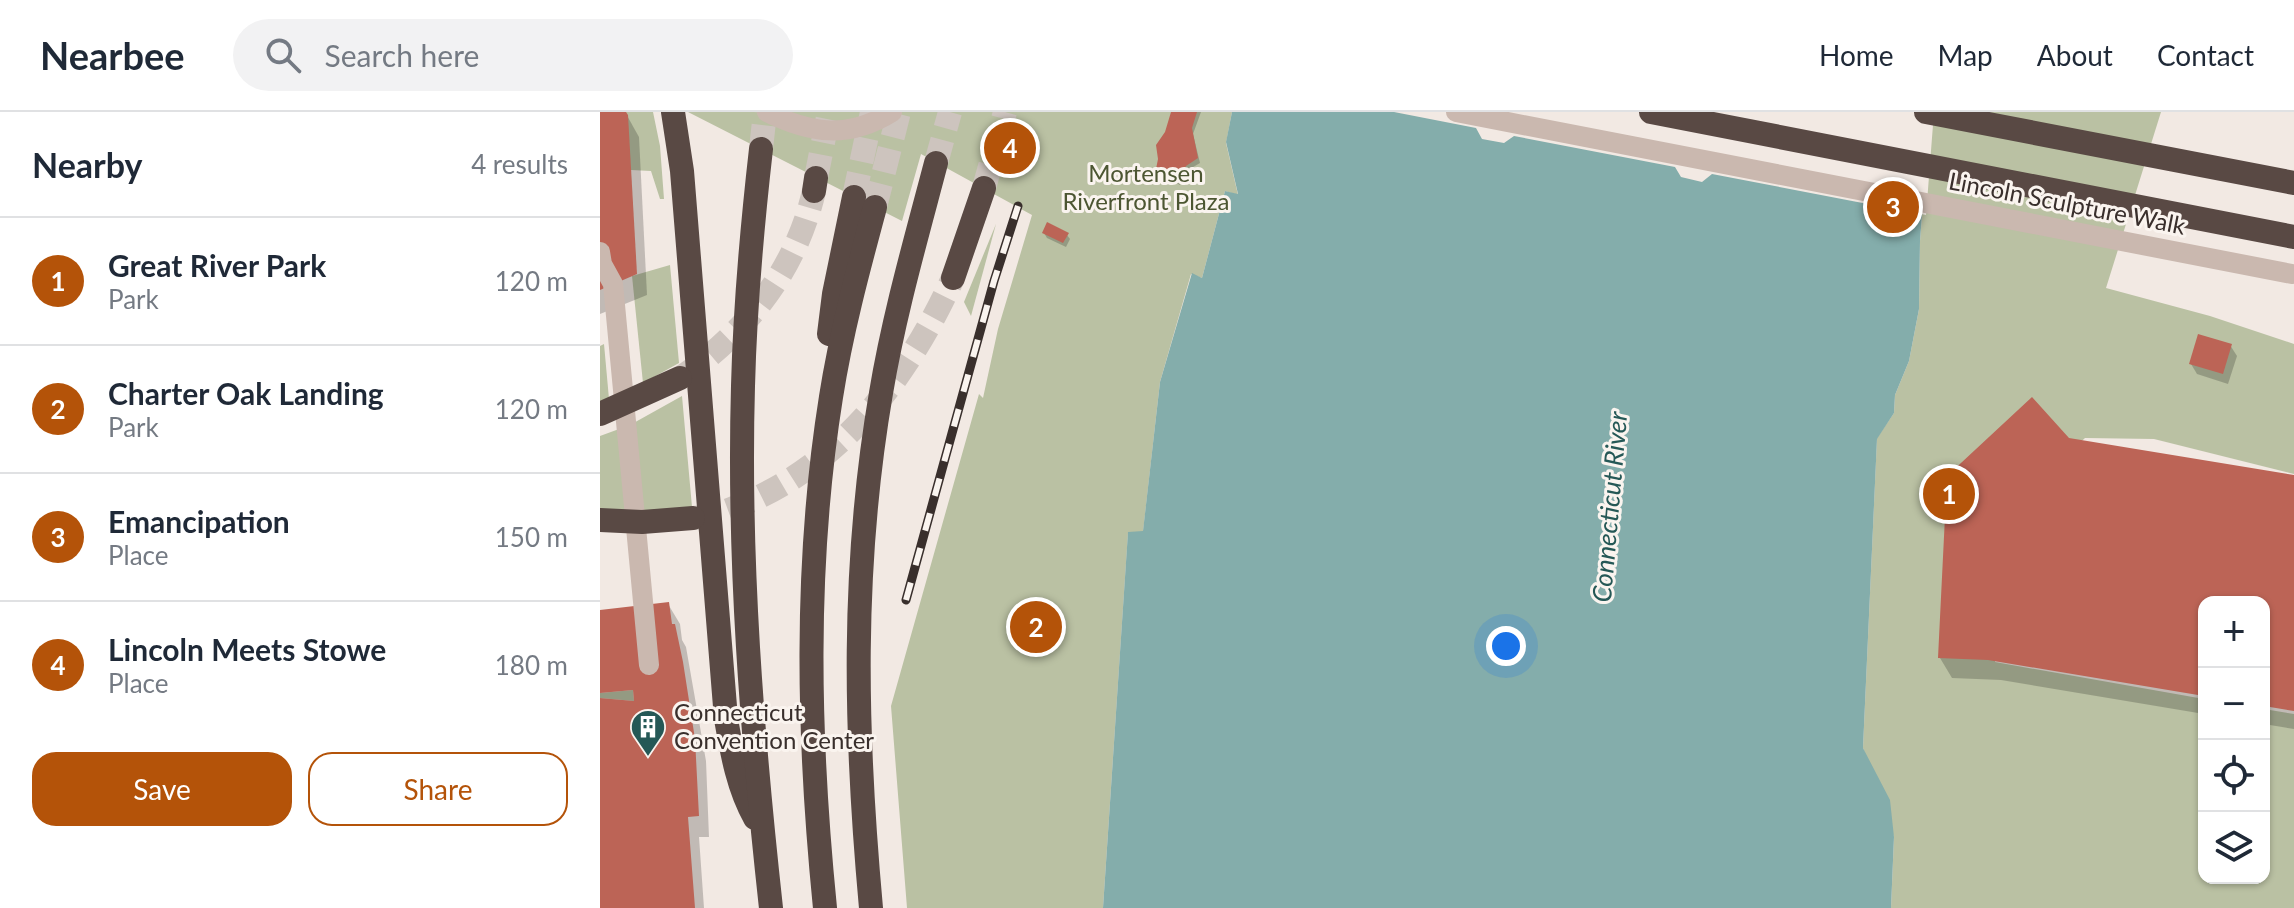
<!DOCTYPE html>
<meta charset="utf-8">
<style>
:root{--surface:#fff;--page:#f2f2f3;--text:#1f2937;--muted:#747a83;--line:#e0e1e3;--accent:#b45309}
body{margin:0;font-family:Lato,sans-serif;background:var(--page);color:var(--text)}
.controls{position:absolute;right:24px;bottom:24px;display:grid;overflow:hidden;border-radius:16px;box-shadow:0 2px 6px #0004}
.controls button{width:72px;height:72px;display:grid;place-items:center;padding:0;border:0;border-bottom:2px solid var(--line);background:var(--surface);color:var(--text);font:40px sans-serif}
.you{position:absolute;left:906px;top:534px;width:28px;height:28px;margin:-20px;border:6px solid #fff;border-radius:50%;background:#1a73e8;box-shadow:0 0 0 12px #1a73e833}
.badge{display:grid;place-items:center;width:52px;height:52px;border-radius:50%;background:var(--accent);color:#fff;font-size:26px;font-weight:700}
.pin{position:absolute;translate:-50% -50%;border:4px solid #fff;box-shadow:0 2px 8px #0006}
.list{margin:0;padding:0;list-style:none}
h2{display:flex;justify-content:space-between;align-items:center;height:104px;margin:0;padding:0 32px;font-size:34px}
h2 small{font-size:26px;font-weight:400;color:var(--muted)}
.list li{display:grid;grid-template-columns:52px 1fr auto;gap:24px;align-items:center;box-sizing:border-box;height:128px;padding:0 32px;border-top:2px solid var(--line)}
.list b{display:block;font-size:30px;white-space:nowrap}
.list p{margin:0;font-size:26px;white-space:nowrap;color:var(--muted)}
.list em{font-size:26px;font-style:normal;color:var(--muted)}
.actions{display:flex;gap:16px;padding:24px 32px}
.actions a{flex:1;padding:18px 0;border:2px solid var(--accent);border-radius:24px;text-align:center;font-size:28px;color:var(--accent)}
.actions .main{background:var(--accent);color:#fff}
.icon{flex:none;width:44px;height:44px;fill:none;stroke:currentColor;stroke-width:2;stroke-linecap:round;stroke-linejoin:round}
.map{position:relative;flex:none;width:1694px;height:796px;overflow:hidden}
header{display:flex;align-items:center;gap:48px;box-sizing:border-box;height:112px;padding:0 40px;background:var(--surface);border-bottom:2px solid var(--line)}
header strong{font-size:38px}
nav{display:flex;gap:44px;margin-inline-start:auto;font-size:28px}
.search{width:560px;height:72px;background:var(--page);display:flex;align-items:center;gap:20px;box-sizing:border-box;padding:0 28px;border-radius:44px;color:var(--muted);font-size:30px}
main{display:flex}
aside{flex:1;background:var(--surface)}
.map>svg:first-child{display:block}
.green{fill:#bac1a3}
.water{fill:#84adab}
.pier{fill:#f2e9e3}
.shadow{fill:#0003}
.building{fill:#bc6456}
.lines{fill:none;stroke-linecap:round;stroke-linejoin:round}
.motorway-tunnel{stroke:#cdc4be;stroke-width:24;stroke-dasharray:24 12;stroke-linecap:butt}
.pedestrian{stroke:#cab8af;stroke-width:20}
.motorway{stroke:#594944;stroke-width:24}
.rail-casing{stroke:#392f2c;stroke-width:9}
.rail{stroke:#faf4ef;stroke-width:6;stroke-dasharray:18;stroke-linecap:butt}
.labels{text-anchor:middle;stroke-width:6;stroke-linejoin:round;paint-order:stroke}
.park-label{font-size:24px;fill:#4c5632;stroke:#faf4ef}
.street-label{font-size:24px;fill:#392f2c;stroke:#faf4ef}
.poi-label{font-size:24px;fill:#392f2c;stroke:#faf4ef;text-anchor:start}
.water-label{font-size:26px;font-style:italic;fill:#255856;stroke:#faf4ef}
</style>
<header>
<strong>Nearbee</strong>
<div class="search"><svg class="icon" aria-label="search" viewBox="0 0 24 24"><circle cx="10" cy="10" r="6"/><path d="M15 15l6 6"/></svg>Search here</div>
<nav><a>Home</a><a>Map</a><a>About</a><a>Contact</a></nav>
</header>
<main>
<aside>
<h2>Nearby<small>4 results</small></h2>
<ul class="list">
<li><span class="badge">1</span><div><b>Great River Park</b><p>Park</p></div><em>120 m</em></li>
<li><span class="badge">2</span><div><b>Charter Oak Landing</b><p>Park</p></div><em>120 m</em></li>
<li><span class="badge">3</span><div><b>Emancipation</b><p>Place</p></div><em>150 m</em></li>
<li><span class="badge">4</span><div><b>Lincoln Meets Stowe</b><p>Place</p></div><em>180 m</em></li>
</ul>
<div class="actions"><a class="main">Save</a><a>Share</a></div>
</aside>
<div class="map">
<svg width="1694" height="796" viewBox="0 0 1694 796">
<rect width="100%" height="100%" fill="#f2e9e3"/>
<g class="green">
<path d="M8 0H53L60 34 64 87H60L51 59 31 58Z"/>
<path d="M88 0H632L626 31 638 83 625 79 602 166 591 162 560 270 543 420 528 421 503 796H307L291 594 379 282 383 286 398 217 432 103 321 42 302 109Z"/>
<path d="M1330 0H1561L1506 176 1610 204 1694 232V362L1554 327 1485 326 1403 402 1395 550 1604 587V766H1664V597L1694 602V796H1291L1294 725 1263 636 1277 326 1294 301 1295 283 1309 249 1319 197 1320 129Z"/>
<path d="M396 112 371 204 364 190Z"/>
<path d="M70 153 79 251 43 271 32 164Z"/>
<path d="M4 232 9 287 0 289V234Z"/>
<path d="M82 284 92 395 56 400 0 397V324L30 313Z"/>
<path d="M33 578 34 589 0 586V581Z"/>
</g>
<path class="water" d="M632 0H1330L1320 129 1319 197 1309 249 1295 283 1294 301 1277 327 1263 636 1290 688 1294 725 1291 796H503L528 420 543 419 560 270 592 161 602 166 625 79 638 82 626 30Z"/>
<path class="pier" d="M794 0H1334L1326 103 1311 100 1301 108 1279 104 1273 93 1112 62 1102 70 1081 65 1075 55 914 24 904 31 882 27 876 16Z"/>
<g class="shadow">
<path d="M0 0H25L39 25 47 183 0 202Z"/>
<path d="M572 0H601L593 22 600 51 588 58 580 73 571 68 560 67 557 62 572 9Z"/>
<path d="M444 121 467 123 470 127 466 135 447 126Z"/>
<path d="M1630 233 1637 244 1628 272 1597 262 1591 252Z"/>
<path d="M1468 328 1694 364V617L1664 612V490H1604V602L1401 568 1352 566 1340 546Z"/>
<path d="M68 492 80 512 82 528 86 535 106 649 109 725H99L104 796H0V500Z"/>
</g>
<g class="building">
<path d="M0 0H26L28 3 37 162 0 178Z"/>
<path d="M571 0H597L592 16 598 46 586 54 577 70 567 64 555 62 558 47 556 33 565 20Z"/>
<path d="M447 110 469 121 463 131 442 121Z"/>
<path d="M1598 222 1632 232 1623 262 1589 252Z"/>
<path d="M1432 285 1469 326 1694 363V599L1664 594V490H1604V584L1388 548 1338 546 1347 364Z"/>
<path d="M69 490 72 512H75L83 550 95 627 99 704 88 705 95 796H0V586L34 589 33 578 0 581V498Z"/>
</g>
<g class="lines">
<g class="motorway-tunnel">
<path d="M161 37 165 0"/>
<path d="M336 51 350 0"/>
<path d="M216 66 229 0"/>
<path d="M384 76 405 0"/>
<path d="M254 85 272 0"/>
<path d="M275 95 299 0"/>
<path d="M82 265C147 219 196 158 214 79"/>
<path d="M93 406C116 405 137 395 157 386 251 341 311 258 353 166"/>
</g>
<g class="pedestrian">
<path d="M167 0C211 22 249 27 292 0"/>
<path d="M856 0 1692 162"/>
<path d="M0 140 2 152 13 172 49 553"/>
</g>
<g class="motorway">
<path d="M73 0 82 59 126 607C132 641 138 676 155 706"/>
<path d="M1051 0 1694 125"/>
<path d="M1326 0 1694 71"/>
<path d="M161 37C152 116 145 195 143 274 138 448 152 623 171 796"/>
<path d="M214 79 216 66"/>
<path d="M353 166 384 76"/>
<path d="M229 222 234 182 254 85"/>
<path d="M0 302 80 266"/>
<path d="M0 408 42 410 93 406"/>
<path d="M225 796C208 626 204 454 231 285 241 221 258 158 275 95"/>
<path d="M271 796C255 621 251 456 281 281 294 203 316 127 336 51"/>
</g>
<defs>
<path id="rail" d="M306 488 394 169 418 94"/>
</defs>
<use href="#rail" class="rail-casing"/>
<use href="#rail" class="rail"/>
</g>
<defs>
<symbol id="building-pin" viewBox="-11 -11 22 30"><path d="M0 17L-7.5 6A9.5 9.5 0 1 1 7.5 6Z" fill="#255856" stroke="#faf4ef"/><path d="M-4-6H4V6H1V3H-1V6H-4ZM-2.5-4.3h1.7v1.8h-1.7ZM.8-4.3h1.7v1.8H.8ZM-2.5-1h1.7V.8h-1.7ZM.8-1h1.7V.8H.8Z" fill="#fff"/></symbol>
</defs>
<g fill-rule="evenodd">
<use href="#building-pin" x="28" y="595" width="40" height="54"/>
</g>
<g class="labels">
<g class="park-label">
<text x="546" y="70">Mortensen<tspan x="546" dy="28">Riverfront Plaza</tspan></text>
</g>
<g class="street-label">
<text transform="translate(1467 92) rotate(11)" y="8">Lincoln Sculpture Walk</text>
</g>
<g class="poi-label">
<text x="74" y="609">Connecticut<tspan x="74" dy="28">Convention Center</tspan></text>
</g>
<g class="water-label">
<text transform="translate(1010 395) rotate(-85)" y="9">Connecticut River</text>
</g>
</g>
</svg>
<div class="controls">
<button>+</button>
<button>−</button>
<button><svg class="icon" aria-label="locate" viewBox="0 0 24 24"><circle cx="12" cy="12" r="6"/><path d="M12 2v4M12 18v4M2 12h4M18 12h4"/></svg></button>
<button><svg class="icon" aria-label="layers" viewBox="0 0 24 24"><path d="M12 4l9 5-9 5-9-5zM3 14l9 5 9-5"/></svg></button>
</div>
<div class="you"></div>
<div class="pin badge" style="left:1349px;top:382px">1</div>
<div class="pin badge" style="left:436px;top:515px">2</div>
<div class="pin badge" style="left:1293px;top:95px">3</div>
<div class="pin badge" style="left:410px;top:36px">4</div>
</div>
</main>
